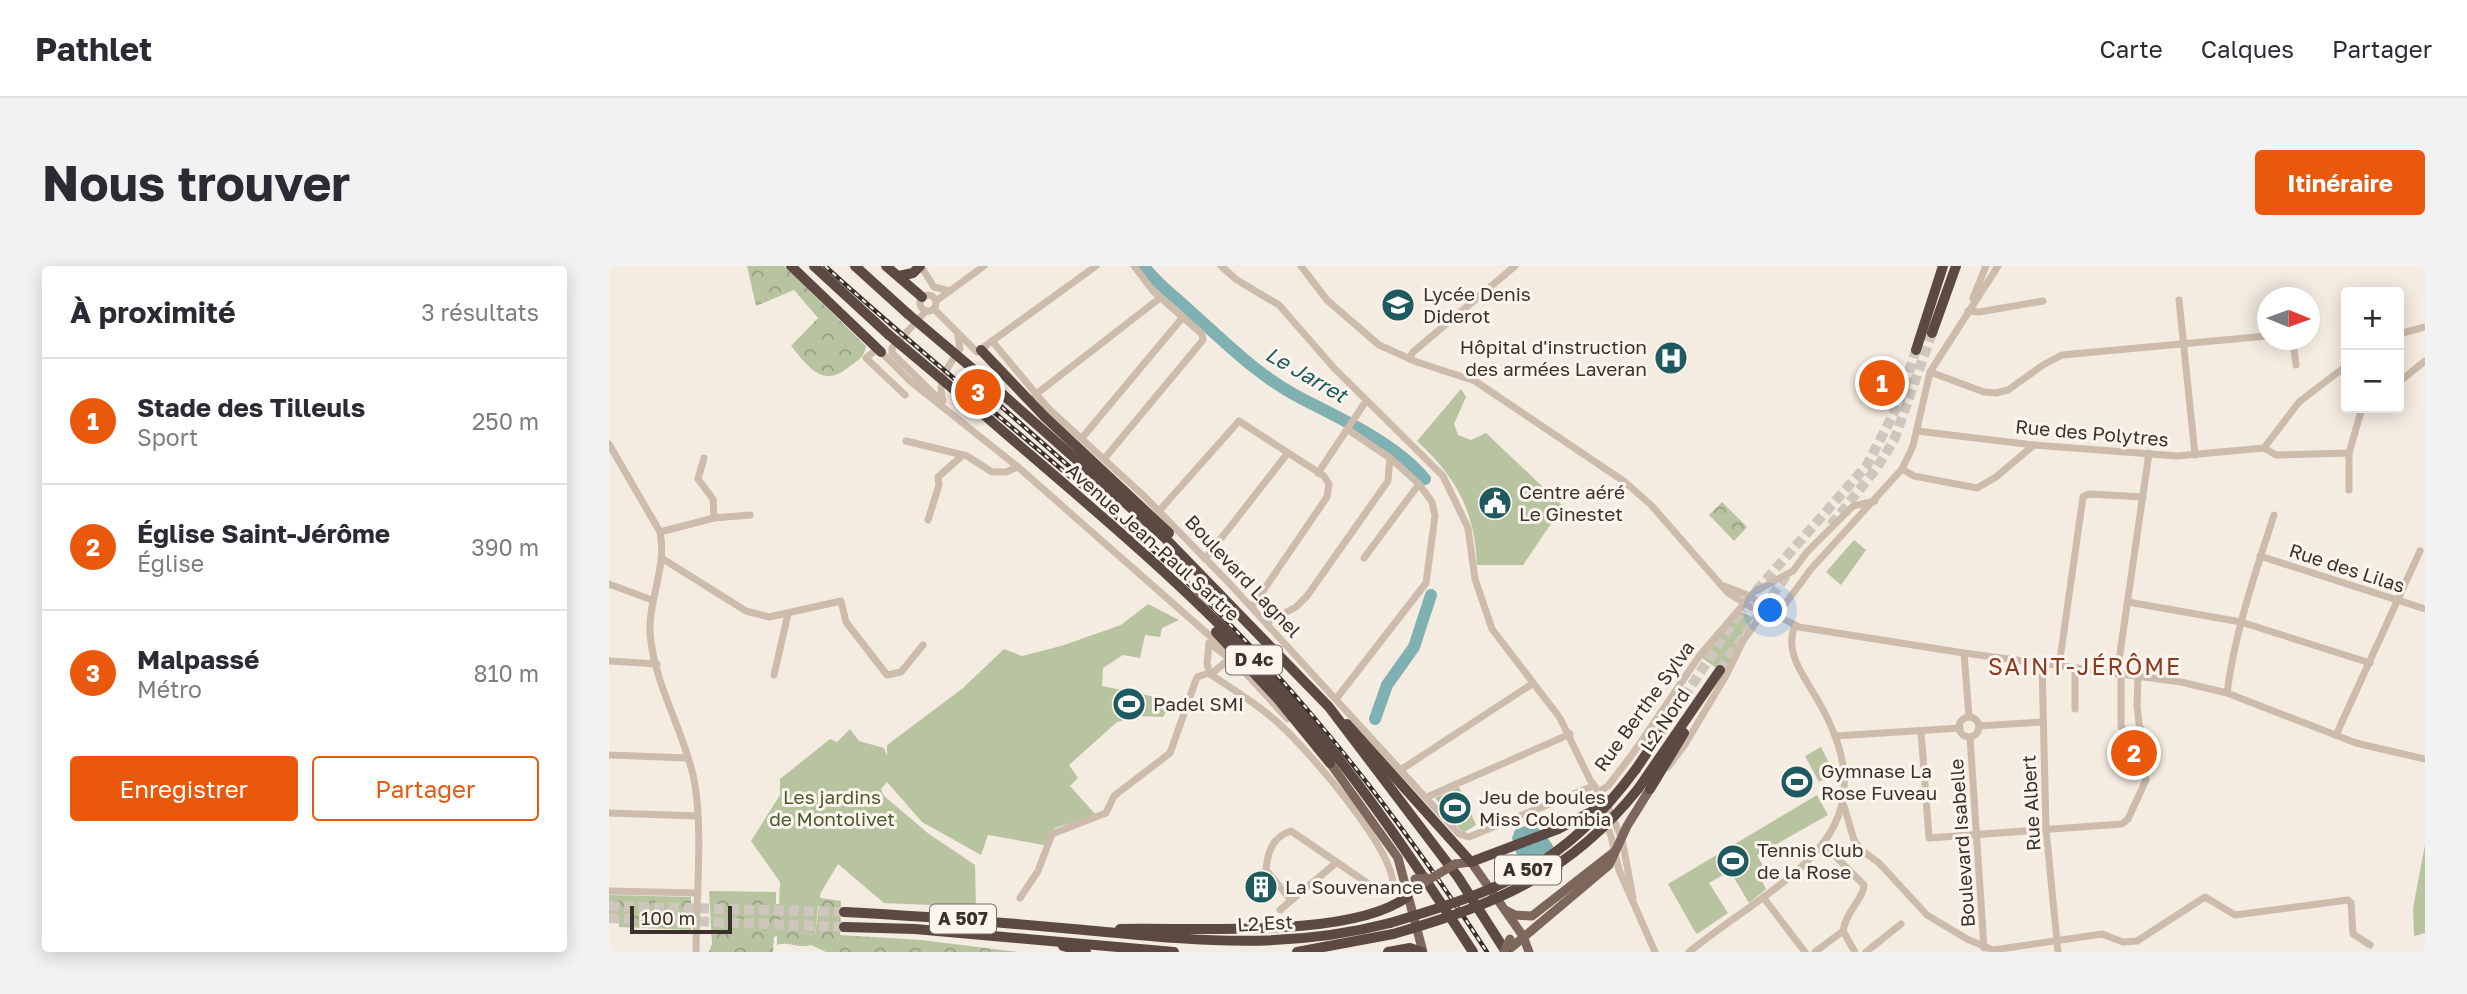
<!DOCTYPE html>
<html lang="fr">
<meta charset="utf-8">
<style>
:root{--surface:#fff;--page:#f2f2f3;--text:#2b2b33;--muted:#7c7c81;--line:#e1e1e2;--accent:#ea580c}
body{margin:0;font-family:"Golos Text",sans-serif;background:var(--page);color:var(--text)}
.controls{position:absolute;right:21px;top:21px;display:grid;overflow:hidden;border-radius:7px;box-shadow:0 4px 18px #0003}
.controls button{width:63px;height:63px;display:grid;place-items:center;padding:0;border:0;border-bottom:2px solid var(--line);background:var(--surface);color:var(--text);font:35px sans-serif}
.compass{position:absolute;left:1648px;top:21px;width:63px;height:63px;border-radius:50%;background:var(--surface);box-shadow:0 4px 18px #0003;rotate:91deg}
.scale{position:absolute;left:21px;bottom:18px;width:102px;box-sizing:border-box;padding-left:7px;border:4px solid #3b302b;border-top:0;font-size:19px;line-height:24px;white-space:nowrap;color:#3b302b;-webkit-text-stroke:5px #fbf5ee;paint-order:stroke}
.you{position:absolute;left:1162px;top:345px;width:24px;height:24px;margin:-18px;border:5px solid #fff;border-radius:50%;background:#1a73e8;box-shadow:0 0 0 10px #1a73e833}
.badge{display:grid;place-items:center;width:46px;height:46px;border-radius:50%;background:var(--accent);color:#fff;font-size:23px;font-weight:700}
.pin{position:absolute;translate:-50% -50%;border:4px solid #fff;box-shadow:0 2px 7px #0006}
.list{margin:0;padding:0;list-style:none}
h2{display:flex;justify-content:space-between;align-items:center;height:91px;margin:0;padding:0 28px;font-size:30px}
h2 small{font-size:23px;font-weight:400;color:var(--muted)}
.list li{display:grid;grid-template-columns:46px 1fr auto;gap:21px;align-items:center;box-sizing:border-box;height:126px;padding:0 28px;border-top:2px solid var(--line)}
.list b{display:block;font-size:26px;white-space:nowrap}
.list p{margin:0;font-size:23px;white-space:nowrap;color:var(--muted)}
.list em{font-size:23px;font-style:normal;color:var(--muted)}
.actions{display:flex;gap:14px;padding:21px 28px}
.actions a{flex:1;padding:16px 0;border:2px solid var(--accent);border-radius:7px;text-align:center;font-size:24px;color:var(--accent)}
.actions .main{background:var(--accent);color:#fff}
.map{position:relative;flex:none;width:1816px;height:686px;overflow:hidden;border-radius:7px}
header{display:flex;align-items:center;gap:42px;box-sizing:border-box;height:98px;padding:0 35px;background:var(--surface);border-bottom:2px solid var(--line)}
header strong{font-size:33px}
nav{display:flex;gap:38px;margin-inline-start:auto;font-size:24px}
.intro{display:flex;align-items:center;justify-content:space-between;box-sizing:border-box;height:168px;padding:0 42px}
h1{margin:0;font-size:49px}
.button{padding:18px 32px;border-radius:7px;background:var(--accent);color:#fff;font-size:24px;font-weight:700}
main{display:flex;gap:42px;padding:0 42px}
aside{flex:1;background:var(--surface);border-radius:7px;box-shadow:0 4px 18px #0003}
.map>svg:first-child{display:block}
.green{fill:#b8c4a0}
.park{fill:url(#park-crowns)}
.water{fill:#7fb0b2}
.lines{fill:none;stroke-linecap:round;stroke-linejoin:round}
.river{stroke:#7fb0b2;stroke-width:12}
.highway-tunnel{stroke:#cfc6bd;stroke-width:10;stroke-dasharray:10 5;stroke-linecap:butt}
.minor{stroke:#cdbbac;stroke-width:7}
.major{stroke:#7d675c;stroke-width:9}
.highway{stroke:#5c4a42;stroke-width:10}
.rail-casing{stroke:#3b302b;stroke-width:4.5}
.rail{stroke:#fbf5ee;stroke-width:2;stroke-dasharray:5;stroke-linecap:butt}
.major-bridge{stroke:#7d675c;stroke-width:9}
.highway-bridge{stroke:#5c4a42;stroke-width:10}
.labels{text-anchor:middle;stroke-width:6;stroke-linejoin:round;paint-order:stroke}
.shield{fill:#fbf5ee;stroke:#756b66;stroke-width:2}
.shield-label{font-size:18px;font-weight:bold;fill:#3b302b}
.poi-label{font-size:19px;fill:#3b302b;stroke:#fbf5ee;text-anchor:start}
.street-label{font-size:19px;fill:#3b302b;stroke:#fbf5ee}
.park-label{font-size:19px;fill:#4a5a2e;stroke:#fbf5ee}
.water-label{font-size:21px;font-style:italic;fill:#1f5a5e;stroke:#fbf5ee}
.quarter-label{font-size:23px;letter-spacing:2px;fill:#8c3b22;stroke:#fbf5ee}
</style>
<header>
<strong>Pathlet</strong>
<nav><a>Carte</a><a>Calques</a><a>Partager</a></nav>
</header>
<div class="intro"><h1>Nous trouver</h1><a class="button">Itinéraire</a></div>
<main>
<aside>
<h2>À proximité<small>3 résultats</small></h2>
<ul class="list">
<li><span class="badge">1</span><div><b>Stade des Tilleuls</b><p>Sport</p></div><em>250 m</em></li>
<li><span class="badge">2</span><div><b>Église Saint-Jérôme</b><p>Église</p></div><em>390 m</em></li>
<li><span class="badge">3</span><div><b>Malpassé</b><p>Métro</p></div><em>810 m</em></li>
</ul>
<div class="actions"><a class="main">Enregistrer</a><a>Partager</a></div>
</aside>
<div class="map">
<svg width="1816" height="686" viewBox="0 0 1816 686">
<defs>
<pattern id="park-crowns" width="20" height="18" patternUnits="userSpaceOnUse" patternTransform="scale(1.75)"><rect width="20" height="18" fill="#b8c4a0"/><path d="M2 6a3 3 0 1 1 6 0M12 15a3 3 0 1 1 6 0" fill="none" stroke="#97a083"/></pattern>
</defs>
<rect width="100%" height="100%" fill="#f4ebe1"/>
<g class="green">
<path d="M1268 92 1298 125 1279 144 1248 109Z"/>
<path d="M852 123 857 131 845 158 849 169 862 174 877 167 954 240 914 299H868C866 245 847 211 808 175Z"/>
<path d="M1245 274 1257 284 1232 319 1217 306Z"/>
<path d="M539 338 570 354 553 362 551 371 536 369 531 392 514 389 494 402 493 420 546 431 558 444 554 451 528 450 508 456 460 499 469 512 461 520 487 549 446 562 435 579 379 569 372 589 313 556 278 516 272 523 275 530 320 568 366 599 367 641 275 637 229 598 211 628 212 639 209 640 206 669 177 664 170 638 171 616 142 575 171 529V513L221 473 228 476 241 463 250 475 275 482 278 490V479L354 422 395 383 413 390 452 380 512 359Z"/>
<path d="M1131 345 1144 352 1131 372 1116 408 1093 392Z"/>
<path d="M1212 481 1225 507 1210 516 1196 490Z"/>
<path d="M850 521 867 559 854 567 826 532Z"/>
<path d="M1208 529 1219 549 1148 589 1157 605 1150 609 1157 623 1140 637 1121 605 1100 617 1119 647 1088 668 1086 666 1059 618Z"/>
<path d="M1816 579V667L1805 670 1804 642Z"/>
</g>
<g class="park">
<path d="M138 0H175L257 80C256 91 248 95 240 101 213 123 199 100 182 80L209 52 185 24 147 40Z"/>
<path d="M1113 236 1138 261 1125 275 1100 249Z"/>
<path d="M100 625 167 626V638H170L178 664 206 669 211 632 232 635 231 669 312 674 410 686H217L202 679C189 683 180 675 168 679V670L165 671 164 686H100L103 678Z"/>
<path d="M0 629 82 631V664L10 661V653H0Z"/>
</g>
<path class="water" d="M921 558C937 563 950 588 954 603L949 611 931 619C913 609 908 590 903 572L906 564Z"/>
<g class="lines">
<g class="river">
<path d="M535 0C547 18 566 30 581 45 615 75 646 107 686 129 727 151 786 176 816 213"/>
<path d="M766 453 778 419 805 381 822 329"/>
</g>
<g class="highway-tunnel">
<path d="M1222 259 1267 203 1285 174 1323 67"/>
<path d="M1147 325 1258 199 1290 137 1307 84"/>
<path d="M1111 404 1179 307"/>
<path d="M1050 469 1133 343"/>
<path d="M0 640 235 646"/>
<path d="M0 652 235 661"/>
</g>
<g class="minor">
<path d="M612 0 628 14 670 39 725 102 834 210 859 262 866 313 883 363 951 452 981 514 996 534 1013 573 1024 632"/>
<path d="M692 0 718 34 770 79 808 96 866 115 1016 216 1042 239 1119 327 1149 345 1157 346"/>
<path d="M313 2 325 21 341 25"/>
<circle cx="319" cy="37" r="8"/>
<path d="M1364 32 1377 0"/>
<path d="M1570 34 1586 189"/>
<path d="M327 35 375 0"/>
<path d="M325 43 368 86 487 0"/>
<path d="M317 45 283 82V87L330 133"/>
<path d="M1359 45 1370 46 1434 35"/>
<path d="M1790 68 1816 61"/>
<path d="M1684 74 1687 99"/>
<path d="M383 75 438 141 534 229 621 318 850 568 860 571 984 520"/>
<path d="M268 83 257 92 296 129"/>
<path d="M272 86 301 115 409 201 601 370 616 384 619 394"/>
<path d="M800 93 804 86 906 0"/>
<path d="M1321 106 1375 126 1387 127 1399 124 1434 99 1453 89 1658 70"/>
<path d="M1790 116 1816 95"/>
<path d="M426 129 551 32"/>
<path d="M334 135C327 115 340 99 351 83L349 70"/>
<path d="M1308 165 1425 179 1568 190 1655 182"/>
<path d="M473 172 574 51"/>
<path d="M297 175 358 190 383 206H397L409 201"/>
<path d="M0 178 51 266C59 303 36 338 42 376 48 422 74 465 84 509 95 558 87 634 87 686"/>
<path d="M1655 182 1690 136 1737 100"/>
<path d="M1655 182 1667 189 1740 187"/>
<path d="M495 193 594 74 593 68 544 25 525 0"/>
<path d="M1293 203 1305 210 1368 222 1387 211 1425 179"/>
<path d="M709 207 757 135"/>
<path d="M1740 224V187L1753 142"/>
<path d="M550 245 630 155 715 210 720 218 718 231 643 341"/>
<path d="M105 252 141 249"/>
<path d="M319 254 330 219 329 211 354 189"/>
<path d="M51 266 105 252 104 233 89 213 95 192"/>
<path d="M1651 290 1816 343"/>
<path d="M755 292 810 218"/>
<path d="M54 293 137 345 160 351 232 335 237 356 278 409 292 406 314 379"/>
<path d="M596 293 678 188"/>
<path d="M0 318 43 334"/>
<path d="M1115 320 1141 330 1161 346 1190 361 1355 387 1572 416 1618 427 1747 477 1816 493"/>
<path d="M1519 336 1632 356 1761 397"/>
<path d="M657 357 687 341 698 330 779 215 781 192"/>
<path d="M600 377 598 398 601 408C623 423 647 437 667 455 694 478 795 592 783 625L767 623 682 565C652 574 658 609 655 633"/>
<path d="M600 377 629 399 679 453"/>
<path d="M1355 387 1360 451"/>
<path d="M0 395 48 398"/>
<path d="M1433 398 1437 563 1449 686"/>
<path d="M1450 400 1474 231 1480 228 1534 231"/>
<path d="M1508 408 1540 187"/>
<path d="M165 409 179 348"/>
<path d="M1512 409V461L1516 465 1532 463"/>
<path d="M1618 427C1626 365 1646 308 1665 249"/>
<path d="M727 433 817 317 826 250 823 236 810 218 781 192 738 163"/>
<path d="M1466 443V403"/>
<circle cx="1360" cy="461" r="10"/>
<path d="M1370 460 1433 456"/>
<path d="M1312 465 1320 572 1513 558 1519 553 1537 514 1528 440 1529 411"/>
<path d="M1727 469 1811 285"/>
<path d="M1226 470 1351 462"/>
<path d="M1361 471 1375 682"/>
<path d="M0 489 79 492"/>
<path d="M1059 501 1075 480 1118 408 1134 375 1150 352 1174 341 1202 303 1293 203 1304 180 1321 106 1389 0"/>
<path d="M793 503 923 418"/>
<path d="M988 527 999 520 1025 486 1091 389 1145 326 1184 305 1198 286 1244 240 1266 235"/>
<path d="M988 527V537L1002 570 1010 604 1046 686"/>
<path d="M818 531 961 468"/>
<path d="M1235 540 1245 574 1252 584 1270 597 1318 649 1358 673 1384 684 1493 668 1514 676 1528 675 1596 631 1626 649 1739 634 1742 637 1744 668 1761 679"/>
<path d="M0 547 88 550"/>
<path d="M1215 579 1255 619C1255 632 1237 645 1234 665L1246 686"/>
<path d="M658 605 682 634"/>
<path d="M0 625 87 627"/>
<path d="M1154 631 1196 686"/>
<path d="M411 632 429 605 443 568 497 547 505 530 561 487 588 411 606 405 619 394"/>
<path d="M671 644 727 597"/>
<path d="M1080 686C1177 608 1294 569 1202 423 1190 403 1176 383 1186 359"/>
<path d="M1206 686 1234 665"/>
<path d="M1257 686 1292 658"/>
</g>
<g class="major">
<path d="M721 497 789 592 814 686"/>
<path d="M846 598 862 596 914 670 920 686"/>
<path d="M896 644 906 649 923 650 1005 586"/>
<path d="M897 686 1000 599 1018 560 1041 523"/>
</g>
<g class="highway">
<path d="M182 0 272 86"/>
<path d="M205 0 280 69"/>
<path d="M246 0 299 48"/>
<path d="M277 0 313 31"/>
<path d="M290 10 304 7 311 0"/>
<path d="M1323 67 1347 0"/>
<path d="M372 84 435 150 560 267"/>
<path d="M1307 84 1334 0"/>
<path d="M390 125 556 272 720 441 849 611 897 686"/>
<path d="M374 148C466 228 561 305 645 394 729 482 798 584 864 686"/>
<path d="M607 366 669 433 721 497"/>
<path d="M738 458 862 596 949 563"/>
<path d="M1027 503 1050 469"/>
<path d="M1029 523 1111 404"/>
<path d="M1041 523 1075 467"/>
<path d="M235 646C312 650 388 656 464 663 576 673 669 686 781 657"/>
<path d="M235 661 306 663 565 686"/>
<path d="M511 663C582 661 741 673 798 631"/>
<path d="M454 680 477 686"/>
<path d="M688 686 784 668"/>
<path d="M779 686 801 682 812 686"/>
</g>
<defs>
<g id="rail">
<path d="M216 0C334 108 463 206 579 317 695 428 791 552 878 686"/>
<path d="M378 128 470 209"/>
</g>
</defs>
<use href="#rail" class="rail-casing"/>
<use href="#rail" class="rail"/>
<g class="major-bridge">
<path d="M806 613 818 612"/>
<path d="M811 619 846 598"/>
<path d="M895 686 901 673"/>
</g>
<g class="highway-bridge">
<path d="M299 48 390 125"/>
<path d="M280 69 374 148"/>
<path d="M949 563 984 545 998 534"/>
<path d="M781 657C893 624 955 600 1027 503"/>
<path d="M784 668C886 639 961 608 1029 523"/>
</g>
</g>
<defs>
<symbol id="school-disc" viewBox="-11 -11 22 22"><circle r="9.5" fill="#1f5a5e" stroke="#fbf5ee"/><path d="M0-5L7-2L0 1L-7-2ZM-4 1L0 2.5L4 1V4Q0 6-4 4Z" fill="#fff"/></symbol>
<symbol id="hospital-disc" viewBox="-11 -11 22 22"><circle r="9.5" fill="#1f5a5e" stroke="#fbf5ee"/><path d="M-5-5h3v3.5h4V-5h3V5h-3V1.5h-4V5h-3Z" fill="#fff"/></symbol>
<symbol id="civic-disc" viewBox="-11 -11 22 22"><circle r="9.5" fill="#1f5a5e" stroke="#fbf5ee"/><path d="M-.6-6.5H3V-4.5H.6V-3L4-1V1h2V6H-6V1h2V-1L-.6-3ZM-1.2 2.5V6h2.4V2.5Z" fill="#fff"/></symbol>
<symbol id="stadium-disc" viewBox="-11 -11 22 22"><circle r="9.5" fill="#1f5a5e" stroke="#fbf5ee"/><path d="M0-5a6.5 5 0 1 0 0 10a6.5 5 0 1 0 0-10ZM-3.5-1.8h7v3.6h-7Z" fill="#fff"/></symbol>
<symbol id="building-disc" viewBox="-11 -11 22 22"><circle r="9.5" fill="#1f5a5e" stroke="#fbf5ee"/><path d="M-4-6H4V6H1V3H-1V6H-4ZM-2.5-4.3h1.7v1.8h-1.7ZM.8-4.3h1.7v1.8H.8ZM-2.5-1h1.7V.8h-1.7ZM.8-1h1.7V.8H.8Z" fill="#fff"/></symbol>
</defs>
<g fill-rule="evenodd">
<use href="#school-disc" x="770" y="20" width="38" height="38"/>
<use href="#hospital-disc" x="1043" y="73" width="38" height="38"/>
<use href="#civic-disc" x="867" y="218" width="38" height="38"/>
<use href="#stadium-disc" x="501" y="419" width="38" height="38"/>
<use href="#stadium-disc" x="1169" y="497" width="38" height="38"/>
<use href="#stadium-disc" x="827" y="523" width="38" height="38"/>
<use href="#stadium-disc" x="1105" y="576" width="38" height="38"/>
<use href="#building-disc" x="633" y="602" width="38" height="38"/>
</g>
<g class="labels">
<g class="shield">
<rect x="617" y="379.5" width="56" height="29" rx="5"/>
<rect x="886" y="589.5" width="66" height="29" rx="5"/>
<rect x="321" y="638.5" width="66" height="29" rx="5"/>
</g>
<g class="shield-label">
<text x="645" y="400">D 4c</text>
<text x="919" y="610">A 507</text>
<text x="354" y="659">A 507</text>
</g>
<g class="poi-label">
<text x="814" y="35">Lycée Denis<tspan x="814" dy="22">Diderot</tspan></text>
<text x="1038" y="88" text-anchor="end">Hôpital d'instruction<tspan x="1038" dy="22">des armées Laveran</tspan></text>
<text x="910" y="233">Centre aéré<tspan x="910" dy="22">Le Ginestet</tspan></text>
<text x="544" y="445">Padel SMI</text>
<text x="1212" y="512">Gymnase La<tspan x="1212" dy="22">Rose Fuveau</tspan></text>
<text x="870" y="538">Jeu de boules<tspan x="870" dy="22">Miss Colombia</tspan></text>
<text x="1148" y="591">Tennis Club<tspan x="1148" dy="22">de la Rose</tspan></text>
<text x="676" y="628">La Souvenance</text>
</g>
<g class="street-label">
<text transform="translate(1483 167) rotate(5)" y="7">Rue des Polytres</text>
<text transform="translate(544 276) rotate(42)" y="7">Avenue Jean-Paul Sartre</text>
<text transform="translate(1738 302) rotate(18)" y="7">Rue des Lilas</text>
<text transform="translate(634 310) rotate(47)" y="7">Boulevard Lagnel</text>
<text transform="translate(1035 440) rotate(-54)" y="7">Rue Berthe Sylva</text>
<text transform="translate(1056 454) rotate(-56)" y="7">L2 Nord</text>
<text transform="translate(1422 537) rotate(-93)" y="7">Rue Albert</text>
<text transform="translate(1353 577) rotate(-94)" y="7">Boulevard Isabelle</text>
<text transform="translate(656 657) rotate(-3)" y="7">L2 Est</text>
</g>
<g class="park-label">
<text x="223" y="538">Les jardins<tspan x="223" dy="22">de Montolivet</tspan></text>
</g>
<g class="water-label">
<text transform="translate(697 109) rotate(30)" y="7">Le Jarret</text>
</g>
<g class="quarter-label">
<text x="1476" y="409">SAINT-JÉRÔME</text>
</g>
</g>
</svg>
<div class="controls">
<button>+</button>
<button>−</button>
</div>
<svg class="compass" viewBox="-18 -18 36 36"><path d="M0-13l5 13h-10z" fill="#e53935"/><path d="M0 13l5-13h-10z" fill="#7c7c81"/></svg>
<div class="scale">100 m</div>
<div class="you"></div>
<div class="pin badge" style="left:1273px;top:117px">1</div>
<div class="pin badge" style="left:1525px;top:487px">2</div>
<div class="pin badge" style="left:369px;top:126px">3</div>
</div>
</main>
